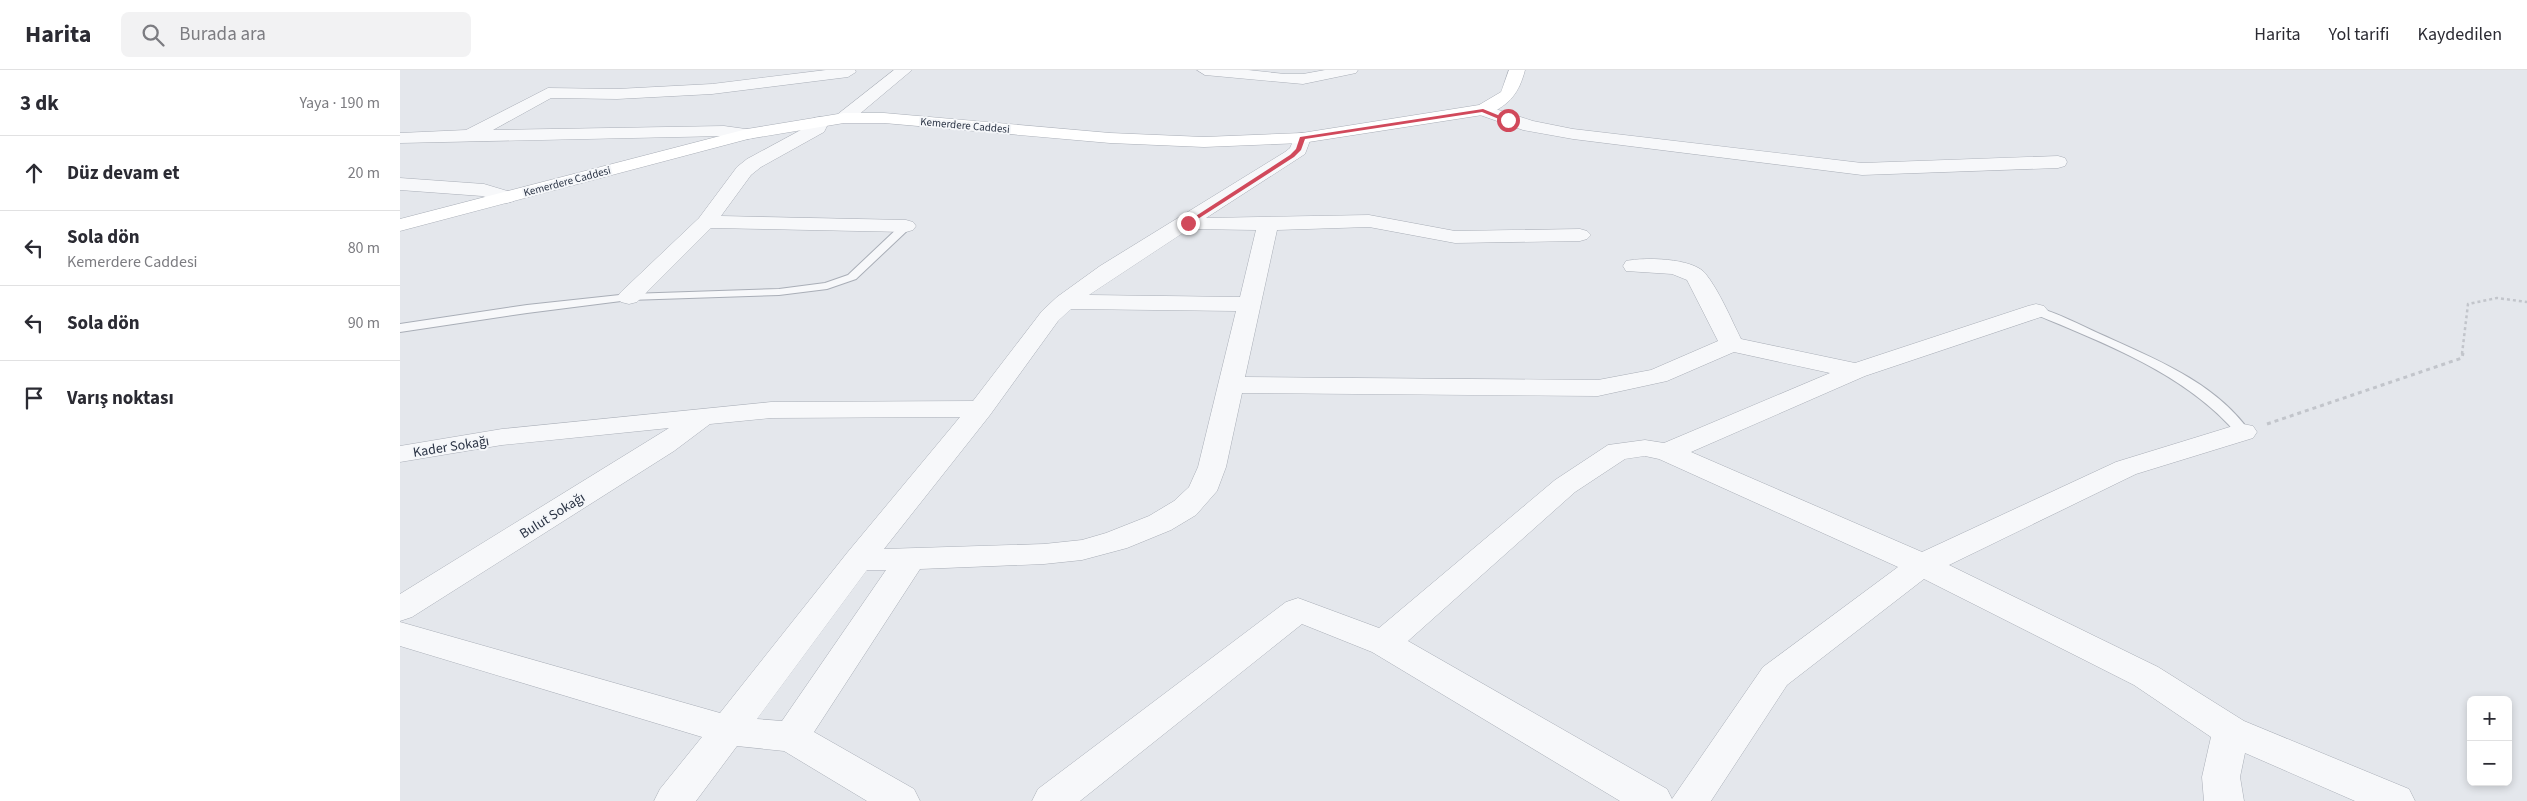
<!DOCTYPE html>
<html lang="tr">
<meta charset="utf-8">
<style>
:root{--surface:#fff;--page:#f2f2f3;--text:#2b2b33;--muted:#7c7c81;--line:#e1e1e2}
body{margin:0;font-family:"Source Sans 3",sans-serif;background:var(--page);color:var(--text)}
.controls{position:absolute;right:15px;bottom:15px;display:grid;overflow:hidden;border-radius:8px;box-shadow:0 2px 8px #0003}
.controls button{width:45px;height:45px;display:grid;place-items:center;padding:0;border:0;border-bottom:1px solid var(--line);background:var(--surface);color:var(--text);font:25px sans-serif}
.stop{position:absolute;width:15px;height:15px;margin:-11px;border:4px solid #d1495b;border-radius:50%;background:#fff}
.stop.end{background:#d1495b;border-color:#fff;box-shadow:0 1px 5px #0008}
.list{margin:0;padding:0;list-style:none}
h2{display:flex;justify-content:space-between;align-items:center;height:65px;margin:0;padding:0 20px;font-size:21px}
h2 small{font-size:16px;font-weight:400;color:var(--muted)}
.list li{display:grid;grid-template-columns:32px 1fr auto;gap:15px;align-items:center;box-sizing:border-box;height:75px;padding:0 20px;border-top:1px solid var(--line)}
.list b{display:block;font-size:19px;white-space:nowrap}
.list p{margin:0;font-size:16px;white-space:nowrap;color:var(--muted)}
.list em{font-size:16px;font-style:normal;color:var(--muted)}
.icon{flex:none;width:28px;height:28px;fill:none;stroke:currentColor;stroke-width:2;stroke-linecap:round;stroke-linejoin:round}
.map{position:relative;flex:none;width:2127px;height:731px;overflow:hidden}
header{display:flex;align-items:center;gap:30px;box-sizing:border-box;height:70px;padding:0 25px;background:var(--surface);border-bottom:1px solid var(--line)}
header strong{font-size:24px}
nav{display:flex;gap:28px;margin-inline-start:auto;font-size:18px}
.search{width:350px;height:45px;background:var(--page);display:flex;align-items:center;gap:12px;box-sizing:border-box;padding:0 18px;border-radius:8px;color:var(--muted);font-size:19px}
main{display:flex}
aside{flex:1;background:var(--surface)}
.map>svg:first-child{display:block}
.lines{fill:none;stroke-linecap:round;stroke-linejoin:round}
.lane-casing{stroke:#a9aeb7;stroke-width:2}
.street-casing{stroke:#a9aeb7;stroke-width:1}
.secondary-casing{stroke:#a9aeb7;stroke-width:1}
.path-far1{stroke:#c2c5cb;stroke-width:2.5;stroke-dasharray:3 3;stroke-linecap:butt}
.path{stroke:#c2c5cb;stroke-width:3;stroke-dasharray:4 4;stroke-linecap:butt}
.lane{fill:#f7f8fa;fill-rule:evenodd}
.street{fill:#f7f8fa;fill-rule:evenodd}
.secondary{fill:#fff;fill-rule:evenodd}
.route{fill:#d1495b}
.labels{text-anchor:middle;stroke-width:4;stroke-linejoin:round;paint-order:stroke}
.far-street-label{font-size:11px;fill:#2b3445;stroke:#f4f6f9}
.street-label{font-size:14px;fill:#2b3445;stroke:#f4f6f9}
</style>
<header>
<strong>Harita</strong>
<div class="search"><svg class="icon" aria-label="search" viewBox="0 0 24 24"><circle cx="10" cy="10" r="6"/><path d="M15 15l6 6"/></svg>Burada ara</div>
<nav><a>Harita</a><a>Yol tarifi</a><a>Kaydedilen</a></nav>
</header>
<main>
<aside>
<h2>3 dk<small>Yaya · 190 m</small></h2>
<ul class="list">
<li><svg class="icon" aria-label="ahead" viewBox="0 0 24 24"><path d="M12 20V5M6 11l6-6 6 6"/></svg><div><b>Düz devam et</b></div><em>20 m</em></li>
<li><svg class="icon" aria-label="left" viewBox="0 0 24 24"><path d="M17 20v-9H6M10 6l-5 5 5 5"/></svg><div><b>Sola dön</b><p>Kemerdere Caddesi</p></div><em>80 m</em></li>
<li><svg class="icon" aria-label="left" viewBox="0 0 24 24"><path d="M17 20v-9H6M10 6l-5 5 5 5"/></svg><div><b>Sola dön</b></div><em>90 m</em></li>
<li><svg class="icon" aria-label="arrive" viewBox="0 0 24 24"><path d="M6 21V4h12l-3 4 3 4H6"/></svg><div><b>Varış noktası</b></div></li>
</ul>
</aside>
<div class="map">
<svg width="2127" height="731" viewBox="0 0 2127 731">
<rect width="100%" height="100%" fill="#e4e7ec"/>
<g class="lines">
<defs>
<g id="lane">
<path d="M506 153 511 156 510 158 456 209 427 219 379 225 229 230 127 243 0 262V254L127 235 229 224 379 219 425 213 448 205 502 154Z"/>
<path d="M1636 237C1658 243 1680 255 1700 264 1753 288 1815 312 1850 362L1843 366 1838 365C1787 304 1704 273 1632 243L1630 241Z"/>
</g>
<g id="street">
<path d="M426 0H455L456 2 448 7 312 24 217 29 151 28 93 60 324 56 353 60 356 64 353 68 347 69 324 66 0 73V63L66 60 148 18 217 19 312 14Z"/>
<path d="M494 0H512L450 52H438L435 48 438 44Z"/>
<path d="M797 0H848L885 4H903L925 0H958L956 3 903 14 805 5Z"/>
<path d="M1083 35 1133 51 1173 59 1462 93 1658 86 1665 88 1667 92 1665 96 1658 98 1462 105 1173 69 1123 60 1077 44 1074 40 1077 36Z"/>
<path d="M420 47 426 48 429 52 424 62 361 97 351 105 321 146 506 150 513 152 516 156 513 160 506 162 311 158 237 232 229 234 221 232 217 227 221 222 299 148 337 97 347 89 410 55 414 48Z"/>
<path d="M902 63 908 64 911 68 905 84 806 148 969 145 1055 161 1180 159 1187 161 1191 165 1187 169 1180 171 1055 173 969 157 877 160 845 307 1198 310 1251 300 1318 271 1287 210 1272 204 1226 201 1223 196 1226 191C1245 187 1292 188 1305 203 1319 220 1331 249 1341 269L1455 293 1628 236 1636 234 1644 236 1648 241 1644 246 1465 306 1291 382 1522 482 1716 392 1833 356 1843 354 1853 356 1857 362 1853 368 1736 404 1549 495 1758 597 1844 651 2009 719 2015 731H1955L1845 683 1840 707 1844 731H1804L1802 707 1811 667 1734 615 1524 509 1387 615 1311 731H1220L972 582 902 554 680 731H632L638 719 886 532 898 528 979 558 1155 410 1208 375 1245 370 1264 373 1430 303 1334 282 1267 311 1198 326 842 323 826 397 817 421 796 445 771 460 727 478 682 490 644 494 520 499 414 662 514 719 520 731H467L384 681 337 676 296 731H254L260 719 302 667 0 576V552L320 643 447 483 560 347 371 348 310 354 274 381 12 547 0 551V524L269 358 102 375 0 392V376L102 359 371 332 573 331 642 241 657 227 700 196 885 82 890 78 896 64ZM789 159 856 160 840 227 689 225ZM671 239 836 241 798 397 789 417 774 431 749 446 706 463 682 470 644 474 484 479 590 345 658 251ZM1245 386 1259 389 1498 497 1363 597 1272 729 1267 719 1008 571 1175 422 1225 389ZM467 500H486L382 651 357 649Z"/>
<path d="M0 108 84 114 114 123 117 127 114 131 107 133 82 126 0 120Z"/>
</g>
<path id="secondary" d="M1109 0H1125C1119 23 1110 34 1089 44L902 73 804 77 710 73 484 53H444L348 69 0 161V149L347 59 444 43H484L710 63 804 67 902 63 1079 35 1101 22Z"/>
</defs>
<use href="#lane" class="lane-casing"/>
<use href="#street" class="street-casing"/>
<use href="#secondary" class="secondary-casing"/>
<path class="path-far1" d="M2062 284 2068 234 2097 228 2127 232"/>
<path class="path" d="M1867 354 2062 288 2063 283"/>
<use href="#lane" class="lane"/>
<use href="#street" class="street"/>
<use href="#secondary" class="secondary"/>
</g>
<path class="route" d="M1083 39 1110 50 1106 52 1082 42 905 69 901 80 894 87 790 154 785 153 890 85 896 79 900 67Z"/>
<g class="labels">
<g class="far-street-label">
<text transform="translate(565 55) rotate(5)" y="4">Kemerdere Caddesi</text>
<text transform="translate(167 111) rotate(-15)" y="4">Kemerdere Caddesi</text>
</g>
<g class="street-label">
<text transform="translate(51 376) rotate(-9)" y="5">Kader Sokağı</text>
<text transform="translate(152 445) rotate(-32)" y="5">Bulut Sokağı</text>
</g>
</g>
</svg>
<div class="controls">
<button>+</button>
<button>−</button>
</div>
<div class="stop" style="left:1108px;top:50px"></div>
<div class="stop end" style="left:788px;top:153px"></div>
</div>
</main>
